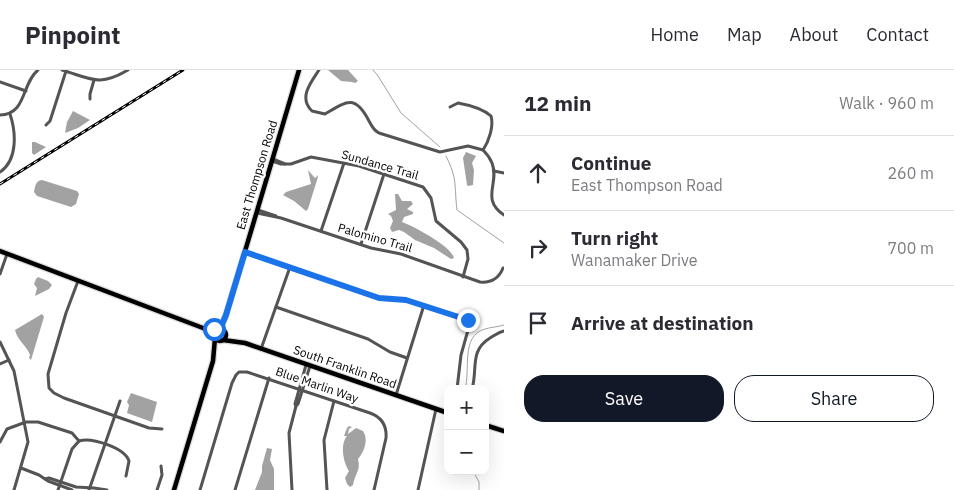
<!DOCTYPE html>
<meta charset="utf-8">
<style>
:root{--surface:#fff;--page:#f2f2f3;--text:#2b2b33;--muted:#7c7c81;--line:#e1e1e2;--accent:#111827}
body{margin:0;font-family:"IBM Plex Sans",sans-serif;background:var(--page);color:var(--text)}
.controls{position:absolute;right:15px;bottom:15px;display:grid;overflow:hidden;border-radius:10px;box-shadow:0 5px 20px #0002}
.controls button{width:45px;height:45px;display:grid;place-items:center;padding:0;border:0;border-bottom:1px solid var(--line);background:var(--surface);color:var(--text);font:25px sans-serif}
.stop{position:absolute;width:15px;height:15px;margin:-11px;border:4px solid #1a73e8;border-radius:50%;background:#fff}
.stop.end{background:#1a73e8;border-color:#fff;box-shadow:0 1px 5px #0008}
.list{margin:0;padding:0;list-style:none}
h2{display:flex;justify-content:space-between;align-items:center;height:65px;margin:0;padding:0 20px;font-size:21px}
h2 small{font-size:16px;font-weight:400;color:var(--muted)}
.list li{display:grid;grid-template-columns:32px 1fr auto;gap:15px;align-items:center;box-sizing:border-box;height:75px;padding:0 20px;border-top:1px solid var(--line)}
.list b{display:block;font-size:19px;white-space:nowrap}
.list p{margin:0;font-size:16px;white-space:nowrap;color:var(--muted)}
.list em{font-size:16px;font-style:normal;color:var(--muted)}
.actions{display:flex;gap:10px;padding:15px 20px}
.actions a{flex:1;padding:11px 0;border:1px solid var(--accent);border-radius:20px;text-align:center;font-size:18px;color:var(--accent)}
.actions .main{background:var(--accent);color:#fff}
.icon{flex:none;width:28px;height:28px;fill:none;stroke:currentColor;stroke-width:2;stroke-linecap:round;stroke-linejoin:round}
.map{position:relative;flex:none;width:504px;height:420px;overflow:hidden}
header{display:flex;align-items:center;gap:30px;box-sizing:border-box;height:70px;padding:0 25px;background:var(--surface);border-bottom:1px solid var(--line)}
header strong{font-size:24px}
nav{display:flex;gap:28px;margin-inline-start:auto;font-size:18px}
main{display:flex}
aside{flex:1;background:var(--surface)}
.map>svg:first-child{display:block}
.water{fill:#a2a2a2}
.lines{fill:none;stroke-linecap:round;stroke-linejoin:round}
.stream{stroke:#a2a2a2;stroke-width:1}
.major-casing{stroke:#dbdbdb;stroke-width:7}
.minor{stroke:#545454;stroke-width:3}
.major{stroke:#000;stroke-width:4.5}
.rail-casing{stroke:#000;stroke-width:3}
.rail{stroke:#fff;stroke-width:1;stroke-dasharray:4;stroke-linecap:butt}
.route{stroke:#1a73e8;stroke-width:6}
.labels{text-anchor:middle;stroke-width:4.5;stroke-linejoin:round;paint-order:stroke}
.street-label{font-size:12px;fill:#000;stroke:#fff}
</style>
<header>
<strong>Pinpoint</strong>
<nav><a>Home</a><a>Map</a><a>About</a><a>Contact</a></nav>
</header>
<main>
<div class="map">
<svg width="504" height="420" viewBox="0 0 504 420">
<rect width="100%" height="100%" fill="#fff"/>
<g class="water">
<path d="M328 0H348L358 11 355 13 352 12 341 11Z"/>
<path d="M73 41 90 50 78 58 65 63 67 52Z"/>
<path d="M32 72H35L46 77 34 85 32 83Z"/>
<path d="M466 82 476 86 472 93 474 100 473 115 468 116 467 115 463 88Z"/>
<path d="M308 100 314 107 316 108 317 105 318 107 308 139 306 141 294 131 283 125 286 122 311 114Z"/>
<path d="M42 110 77 121 79 124 76 134 71 137 37 126 34 122C35 117 35 111 42 110Z"/>
<path d="M395 124H398L402 131H411L413 134 407 139 413 142V144L404 147 402 152C415 157 451 176 454 188L451 189 434 178 415 170 404 162 399 160 392 162 390 158 393 151 391 146 388 144 396 140Z"/>
<path d="M38 207 48 211 52 215 49 219 35 226 37 218 34 214 36 209Z"/>
<path d="M42 244 44 247 31 290 29 288 30 285C27 276 17 270 15 260Z"/>
<path d="M131 323 157 332 152 352 127 343 129 335 127 332Z"/>
<path d="M349 356 352 357 349 359 348 364 356 358 363 361C369 370 364 382 358 389 361 401 355 403 353 415L350 417 347 414 345 408 349 401C343 392 340 374 347 366H344L347 358Z"/>
<path d="M267 378 272 379 270 390 274 399V420H255L262 402V396Z"/>
</g>
<g class="lines">
<g class="stream">
<path d="M373 0 378 6 401 43 440 77"/>
<path d="M446 86C458 110 454 116 457 140L504 173"/>
<path d="M465 319C471 300 460 266 485 259 491 257 498 257 504 255"/>
<path d="M473 401 479 412V420"/>
</g>
<defs>
<g id="major">
<path d="M0 181 203 258 215 266"/>
<path d="M220 259 226 245 299 0"/>
<circle cx="220" cy="265" r="6"/>
<path d="M223 270 245 273 448 343"/>
<path d="M485 355 504 361"/>
<path d="M174 420 213 291 215 268"/>
</g>
</defs>
<use href="#major" class="major-casing"/>
<g class="minor">
<path d="M62 0C92 9 99 17 128 0"/>
<path d="M319 0C311 12 298 28 312 41L325 44C347 31 355 24 369 51 372 56 373 60 379 63L440 82 468 76 483 80C487 84 490 88 492 93 500 113 480 129 504 145"/>
<path d="M0 12 26 21"/>
<path d="M90 29V24L94 10"/>
<path d="M450 37 458 33C469 35 482 38 491 46 494 56 489 71 483 80"/>
<path d="M0 45C27 44 21 14 38 0"/>
<path d="M46 55 50 51 66 1"/>
<path d="M273 89 285 94"/>
<path d="M272 91 281 94H291L311 87 359 96 423 117 431 128 436 151 461 172 467 180 468 189 463 207"/>
<path d="M494 101 504 103"/>
<path d="M0 102C18 90 16 62 10 44"/>
<path d="M258 140 276 146"/>
<path d="M257 143 281 148 371 178 401 184 480 212C491 213 499 208 503 198"/>
<path d="M321 161 344 93"/>
<path d="M361 174 384 104"/>
<path d="M245 182 379 228 406 230 469 250 470 253 461 285 457 319"/>
<path d="M0 204 7 184"/>
<path d="M78 211 66 243 48 304 49 318 54 323 64 328 149 358 162 359"/>
<path d="M276 237 368 269 390 282 407 288"/>
<path d="M0 272 14 301 28 372 14 420"/>
<path d="M261 279 290 197"/>
<path d="M0 294 9 290"/>
<path d="M306 295 295 334 296 336 298 334 310 296"/>
<path d="M472 319C478 299 469 281 490 268 495 265 499 262 504 261"/>
<path d="M396 325 424 235"/>
<path d="M79 371C92 367 125 378 129 391L126 406"/>
<path d="M0 372 7 359 26 352H38L72 363 79 371"/>
<path d="M21 398 39 405 48 411 72 420"/>
<path d="M45 409 49 408 76 417 94 418 107 420"/>
<path d="M58 420 72 379 79 371"/>
<path d="M89 420 120 331"/>
<path d="M157 420 162 405 161 396"/>
<path d="M200 420 232 313 236 305 239 302H247L370 343C381 347 387 355 386 368L374 420"/>
<path d="M235 420 269 308"/>
<path d="M292 420 289 363 296 336"/>
<path d="M327 420 324 370 334 331"/>
<path d="M418 420 436 339"/>
</g>
<use href="#major" class="major"/>
<defs>
<path id="rail" d="M0 114 183 0"/>
</defs>
<use href="#rail" class="rail-casing"/>
<use href="#rail" class="rail"/>
</g>
<g class="lines">
<path class="route" d="M214 259H220L226 245 245 182 379 228 406 230 468 250"/>
</g>
<g class="labels">
<g class="street-label">
<text transform="translate(380 95) rotate(16)" y="4">Sundance Trail</text>
<text transform="translate(257 105) rotate(-73)" y="4">East Thompson Road</text>
<text transform="translate(375 168) rotate(16)" y="4">Palomino Trail</text>
<text transform="translate(345 297) rotate(19)" y="4">South Franklin Road</text>
<text transform="translate(317 315) rotate(19)" y="4">Blue Marlin Way</text>
</g>
</g>
</svg>
<div class="controls">
<button>+</button>
<button>−</button>
</div>
<div class="stop" style="left:214px;top:259px"></div>
<div class="stop end" style="left:468px;top:250px"></div>
</div>
<aside>
<h2>12 min<small>Walk · 960 m</small></h2>
<ul class="list">
<li><svg class="icon" aria-label="ahead" viewBox="0 0 24 24"><path d="M12 20V5M6 11l6-6 6 6"/></svg><div><b>Continue</b><p>East Thompson Road</p></div><em>260 m</em></li>
<li><svg class="icon" aria-label="right" viewBox="0 0 24 24"><path d="M7 20v-9h11M14 6l5 5-5 5"/></svg><div><b>Turn right</b><p>Wanamaker Drive</p></div><em>700 m</em></li>
<li><svg class="icon" aria-label="arrive" viewBox="0 0 24 24"><path d="M6 21V4h12l-3 4 3 4H6"/></svg><div><b>Arrive at destination</b></div></li>
</ul>
<div class="actions"><a class="main">Save</a><a>Share</a></div>
</aside>
</main>
